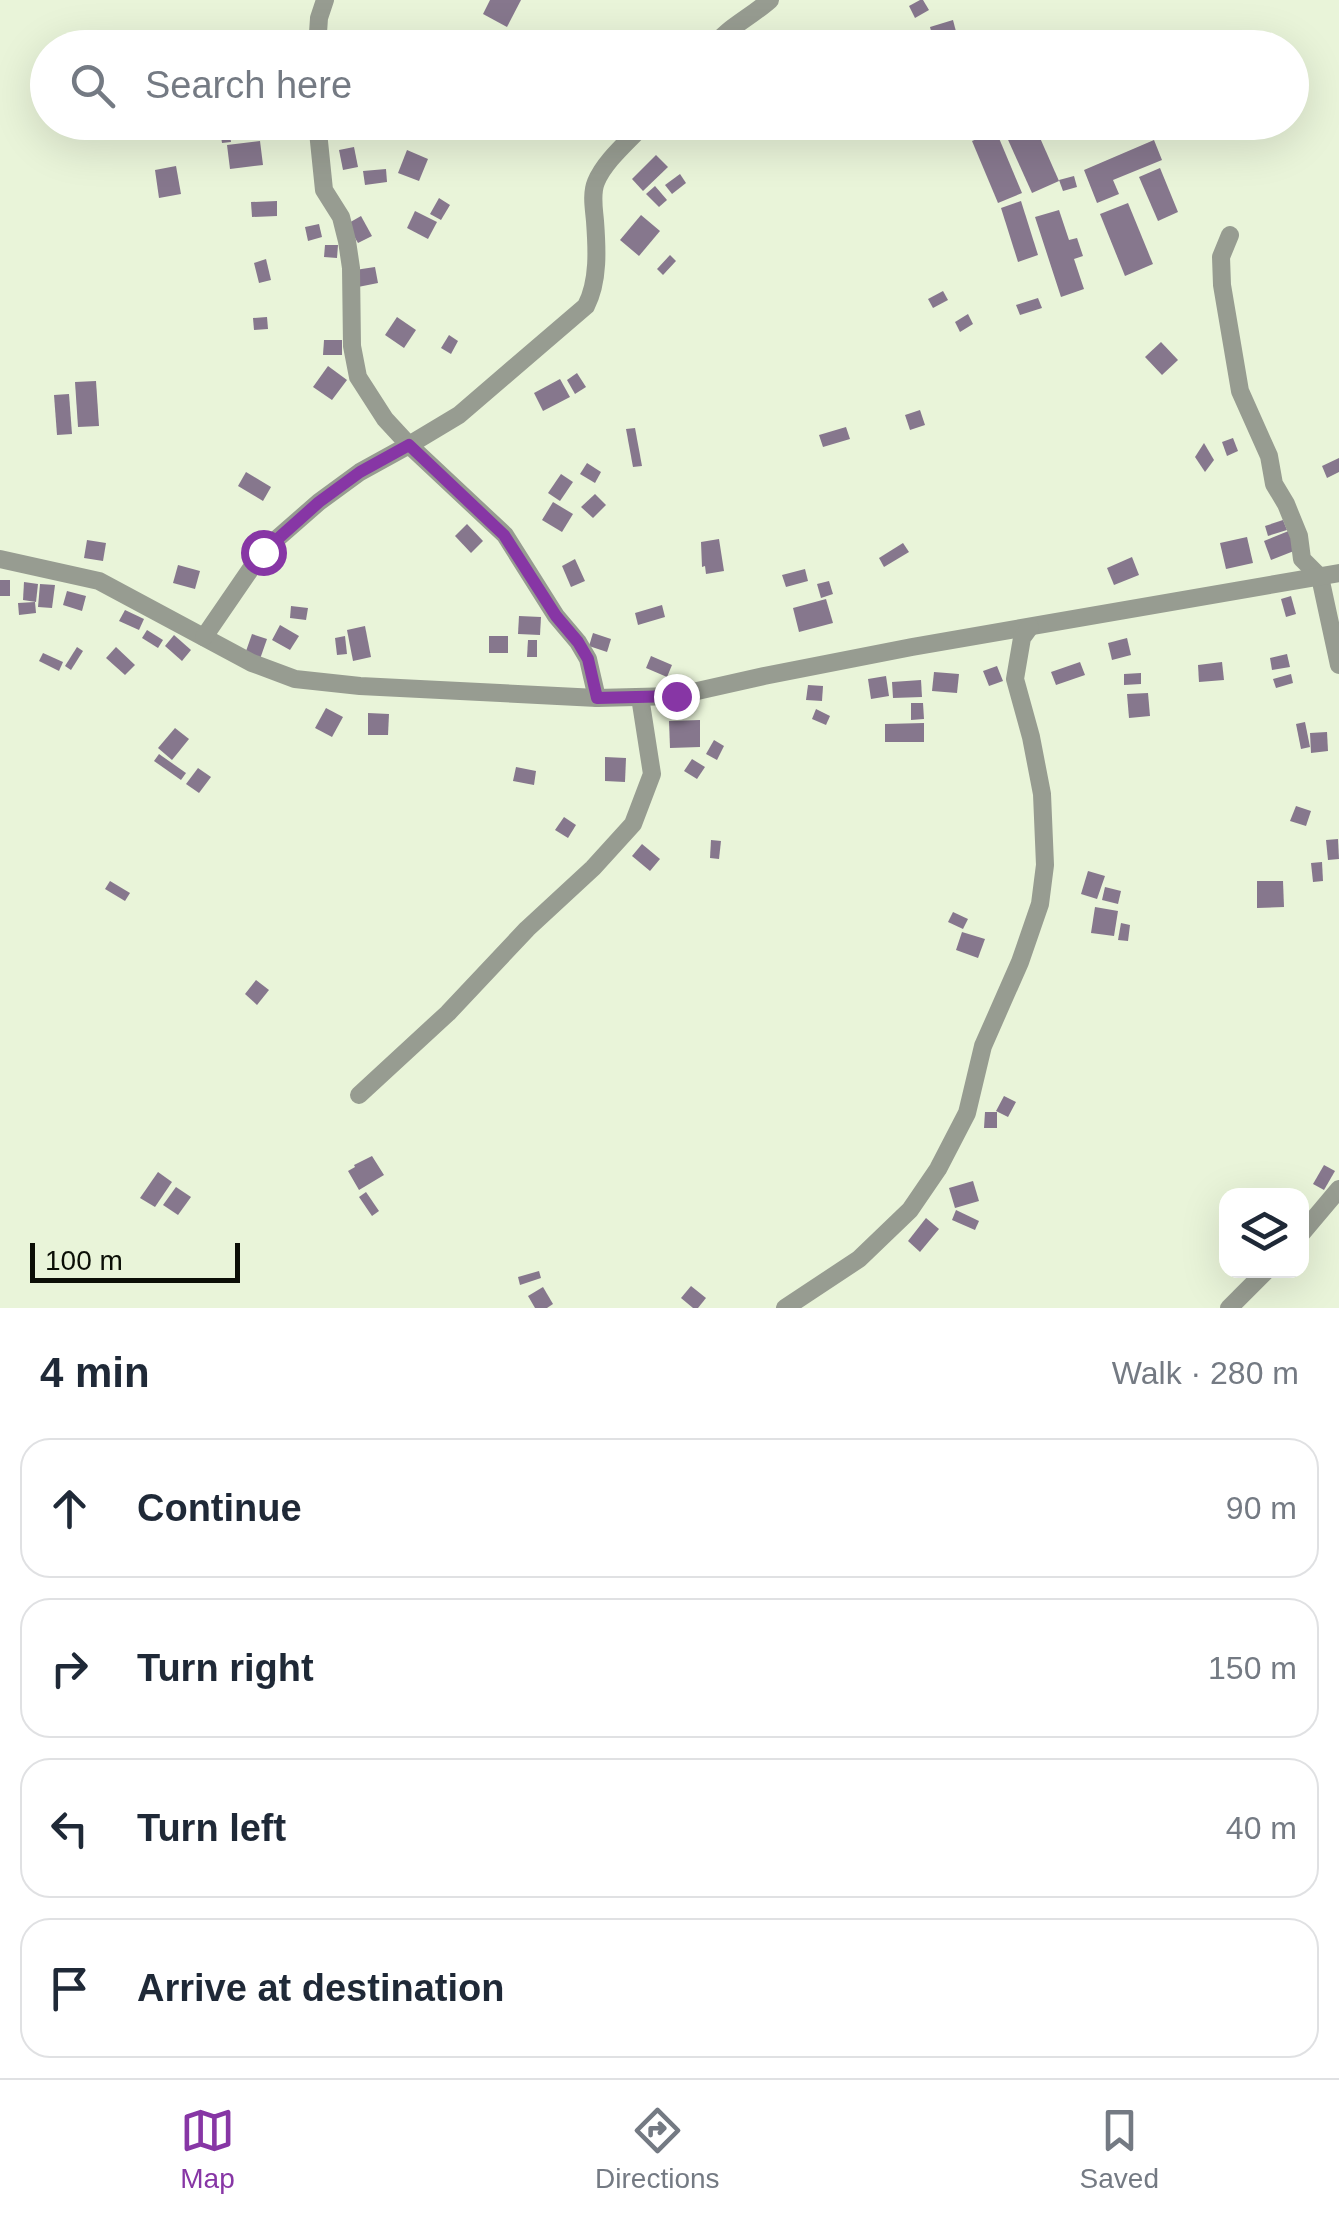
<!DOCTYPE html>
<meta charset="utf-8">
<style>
:root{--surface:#fff;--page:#f2f2f3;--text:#1f2937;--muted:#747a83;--line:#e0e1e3;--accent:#8736a5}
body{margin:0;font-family:Arial,sans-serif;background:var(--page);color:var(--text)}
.controls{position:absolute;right:30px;bottom:30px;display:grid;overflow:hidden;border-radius:20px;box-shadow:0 10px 40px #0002}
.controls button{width:90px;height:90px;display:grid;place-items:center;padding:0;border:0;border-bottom:2px solid var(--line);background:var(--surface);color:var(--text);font:50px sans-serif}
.scale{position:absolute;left:30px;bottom:25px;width:210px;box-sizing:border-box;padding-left:10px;border:5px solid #0b0e06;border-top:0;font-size:28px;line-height:35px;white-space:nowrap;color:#0b0e06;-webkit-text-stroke:8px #e9f4d9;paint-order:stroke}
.stop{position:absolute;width:30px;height:30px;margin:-22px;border:8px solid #8736a5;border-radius:50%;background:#fff}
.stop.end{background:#8736a5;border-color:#fff;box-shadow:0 2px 10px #0008}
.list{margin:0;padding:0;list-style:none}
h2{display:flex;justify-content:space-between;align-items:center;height:130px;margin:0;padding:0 40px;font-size:42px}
h2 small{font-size:32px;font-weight:400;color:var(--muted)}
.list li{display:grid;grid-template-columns:65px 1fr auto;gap:30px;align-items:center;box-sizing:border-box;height:140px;margin:0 20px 20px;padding:0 20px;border:2px solid var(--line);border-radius:30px}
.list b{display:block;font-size:38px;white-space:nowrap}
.list em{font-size:32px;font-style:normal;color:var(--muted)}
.icon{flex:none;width:55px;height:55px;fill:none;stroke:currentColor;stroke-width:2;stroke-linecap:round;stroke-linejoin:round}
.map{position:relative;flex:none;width:1339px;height:1308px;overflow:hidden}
.search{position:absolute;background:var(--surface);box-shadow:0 10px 40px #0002;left:30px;right:30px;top:30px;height:110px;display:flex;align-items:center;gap:25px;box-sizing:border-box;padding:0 35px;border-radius:55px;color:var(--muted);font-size:38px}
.sheet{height:770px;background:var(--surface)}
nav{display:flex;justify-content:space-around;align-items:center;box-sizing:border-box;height:140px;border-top:2px solid var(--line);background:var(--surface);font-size:28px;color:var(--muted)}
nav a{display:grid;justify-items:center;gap:5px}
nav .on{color:var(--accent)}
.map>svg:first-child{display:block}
.building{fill:#86778d}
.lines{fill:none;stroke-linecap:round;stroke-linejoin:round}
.minor{stroke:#979c91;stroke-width:18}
.route{stroke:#8736a5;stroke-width:12}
</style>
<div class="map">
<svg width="1339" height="1308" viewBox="0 0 1339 1308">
<rect width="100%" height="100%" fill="#e9f4d9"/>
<g class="building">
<path d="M490 0H521L507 27 483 14Z"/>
<path d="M920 0H923L929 10 915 18 909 6Z"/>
<path d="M953 20 958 39 935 46 930 27Z"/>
<path d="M435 31 438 48H409L407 35Z"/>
<path d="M1077 34 1083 48H1045Z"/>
<path d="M219 122H228L231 142 222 143Z"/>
<path d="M956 122H992L994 129 961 140Z"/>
<path d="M1000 122H1033L1059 181 1032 193Z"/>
<path d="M996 131 1022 193 998 203 972 141Z"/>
<path d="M1154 140 1162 160 1113 180 1119 194 1097 203 1084 170Z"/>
<path d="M260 141 263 165 230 169 227 145Z"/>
<path d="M354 147 358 167 343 170 339 150Z"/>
<path d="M407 150 428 159 419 181 398 173Z"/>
<path d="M656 155 668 167 643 191 632 179Z"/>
<path d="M176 166 181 194 159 198 155 170Z"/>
<path d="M1160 168 1178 212 1158 221 1139 177Z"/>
<path d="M386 169 387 182 365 185 363 171Z"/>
<path d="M680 174 686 183 672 194 665 185Z"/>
<path d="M1074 176 1077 187 1063 191 1059 180Z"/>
<path d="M655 186 667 200 659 207 646 194Z"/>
<path d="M439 198 450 205 441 220 430 214Z"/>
<path d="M277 201V216L252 217 251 202Z"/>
<path d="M1021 201 1038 255 1018 262 1001 208Z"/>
<path d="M1128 203 1153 264 1125 276 1100 214Z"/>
<path d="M1059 210 1069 240 1077 238 1083 256 1074 259 1084 289 1061 297 1035 217Z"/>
<path d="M415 211 437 222 428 239 407 228Z"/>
<path d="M641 215 660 231 639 256 620 240Z"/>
<path d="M361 216 372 236 358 243 347 224Z"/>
<path d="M319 224 322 237 308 241 305 227Z"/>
<path d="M325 245H338L337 258 324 257Z"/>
<path d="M670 255 676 261 663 275 657 269Z"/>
<path d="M266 259 271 280 259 283 254 263Z"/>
<path d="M375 267 378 283 358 287 355 270Z"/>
<path d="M943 291 948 300 933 308 928 299Z"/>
<path d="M1038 298 1042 308 1020 315 1016 305Z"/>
<path d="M968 314 973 324 960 332 955 322Z"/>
<path d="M267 317 268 329 254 330 253 318Z"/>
<path d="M397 317 416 330 404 348 385 335Z"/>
<path d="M449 335 458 341 451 354 441 348Z"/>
<path d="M324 340H342V355H323Z"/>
<path d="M1161 342 1178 360 1162 375 1145 357Z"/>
<path d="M328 366 347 380 332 400 313 387Z"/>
<path d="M577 373 586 387 575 394 567 380Z"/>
<path d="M560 379 570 397 543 411 534 393Z"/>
<path d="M96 381 99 426 78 427 75 382Z"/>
<path d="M69 394 72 434 57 435 54 395Z"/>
<path d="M920 410 925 425 910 430 905 415Z"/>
<path d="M846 427 850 439 823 447 819 435Z"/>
<path d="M635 428 642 466 633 467 626 429Z"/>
<path d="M1233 438 1238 451 1227 456 1222 442Z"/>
<path d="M1204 443 1214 460 1205 472 1195 457Z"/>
<path d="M1339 458V472L1327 478 1322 466Z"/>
<path d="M587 463 601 472 595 483 580 474Z"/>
<path d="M246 472 271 487 263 501 238 486Z"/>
<path d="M561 474 573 482 560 501 548 493Z"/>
<path d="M595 494 606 505 593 518 581 507Z"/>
<path d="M553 502 573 514 562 532 542 520Z"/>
<path d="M1283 520 1287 530 1268 536 1265 526Z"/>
<path d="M467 524 483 541 471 553 455 536Z"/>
<path d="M1291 530 1299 549 1271 560 1264 541Z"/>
<path d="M1247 537 1253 563 1226 569 1220 543Z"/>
<path d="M719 539 724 571 706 574 705 566 702 567 701 542Z"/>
<path d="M87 540 106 543 103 561 84 558Z"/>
<path d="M903 543 909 552 884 567 879 558Z"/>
<path d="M1132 557 1139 575 1114 585 1107 568Z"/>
<path d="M575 559 585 581 571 587 562 566Z"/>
<path d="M178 565 200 571 195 589 173 583Z"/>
<path d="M805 569 808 581 786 587 782 575Z"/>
<rect x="0" y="580" width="10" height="16"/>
<path d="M829 581 833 594 821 598 817 584Z"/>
<path d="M24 582 38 584 36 602 23 600Z"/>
<path d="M40 584 55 585 52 608 38 607Z"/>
<path d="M67 591 86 596 82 611 63 605Z"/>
<path d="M1291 596 1296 614 1286 617 1281 599Z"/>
<path d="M826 599 833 623 799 632 793 608Z"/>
<path d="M35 602 36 613 19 615 18 603Z"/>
<path d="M662 605 665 617 638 625 635 613Z"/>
<path d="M291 606 308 608 306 620 290 618Z"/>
<path d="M125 610 144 619 139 630 119 621Z"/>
<path d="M519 616 541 617 540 635 518 634Z"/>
<path d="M280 625 299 636 290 650 272 640Z"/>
<path d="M365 626 371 657 353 661 347 630Z"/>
<path d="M147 630 163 640 158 648 142 638Z"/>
<path d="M593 633 611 639 607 652 589 646Z"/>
<path d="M252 634 267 639 260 659 245 654Z"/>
<path d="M174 635 191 650 182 661 165 646Z"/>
<path d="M345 636 347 654 337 655 335 638Z"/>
<rect x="489" y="636" width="19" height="17"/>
<path d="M1127 638 1131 655 1112 660 1108 643Z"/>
<path d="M528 640H537V657H527Z"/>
<path d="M77 647 83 651 71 670 65 666Z"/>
<path d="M116 647 135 665 125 675 106 658Z"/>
<path d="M43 653 63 662 59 671 39 661Z"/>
<path d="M1287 654 1290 667 1272 670 1270 658Z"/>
<path d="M651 656 672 665 667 677 646 668Z"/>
<path d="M1080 662 1085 675 1056 685 1051 672Z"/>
<path d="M1222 662 1224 680 1199 682 1198 665Z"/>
<path d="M997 666 1003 681 989 686 983 671Z"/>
<path d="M934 672 959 674 957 693 932 691Z"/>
<path d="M1141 673V684L1124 685V674Z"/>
<path d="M1291 674 1293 683 1276 688 1273 679Z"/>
<path d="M886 676 889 696 871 699 868 679Z"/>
<path d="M921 680 922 697 893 698 892 682Z"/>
<path d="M808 685 823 686 822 701 806 700Z"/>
<path d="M1148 693 1150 716 1129 718 1127 694Z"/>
<path d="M911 703H923L924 719 911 720Z"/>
<path d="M326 708 343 717 332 737 315 728Z"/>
<path d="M816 709 830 716 826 725 812 719Z"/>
<path d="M368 713 389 714 388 735H368Z"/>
<path d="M700 720V747L670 748 669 721Z"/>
<path d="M1305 722 1310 747 1301 749 1296 724Z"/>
<path d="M924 723V742H885V724Z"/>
<path d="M175 728 189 739 172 760 158 748Z"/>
<path d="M1327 732 1328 751 1311 753 1310 733Z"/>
<path d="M714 740 724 746 717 760 706 754Z"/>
<path d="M159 754 186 773 181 780 154 761Z"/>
<path d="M605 757 626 758 625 782 605 781Z"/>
<path d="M692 759 705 767 697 779 684 771Z"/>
<path d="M516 767 536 771 534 785 513 781Z"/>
<path d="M198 768 211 777 199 793 186 784Z"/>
<path d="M1296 806 1311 811 1306 826 1290 821Z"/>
<path d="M564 817 576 825 568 838 555 830Z"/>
<path d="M1338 839 1339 859 1328 860 1326 840Z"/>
<path d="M711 840 721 841 719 859 710 858Z"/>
<path d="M642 844 660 859 650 871 632 856Z"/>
<path d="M1322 862 1323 881 1313 882 1311 863Z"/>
<path d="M1088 871 1105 876 1097 899 1081 894Z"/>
<path d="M110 881 130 893 125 901 105 889Z"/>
<path d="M1257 881H1283L1284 907 1257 908Z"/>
<path d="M1105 887 1121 891 1118 904 1102 900Z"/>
<path d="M1095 907 1118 911 1114 936 1091 933Z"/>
<path d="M953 912 968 919 963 929 948 922Z"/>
<path d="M1121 923 1130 925 1128 941 1118 940Z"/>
<path d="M962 932 985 939 978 958 956 950Z"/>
<path d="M256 980 269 990 257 1005 245 994Z"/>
<path d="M1004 1096 1016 1102 1008 1117 996 1111Z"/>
<path d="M985 1112H997V1128H984Z"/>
<path d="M372 1156 384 1175 359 1190 348 1171 355 1167 354 1165Z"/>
<path d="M1324 1165 1335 1171 1324 1190 1313 1184Z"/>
<path d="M158 1172 172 1182 155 1207 140 1198Z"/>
<path d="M973 1181 979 1201 955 1208 949 1188Z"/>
<path d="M176 1187 191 1197 178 1215 163 1205Z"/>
<path d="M366 1192 379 1211 372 1216 359 1197Z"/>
<path d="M956 1210 979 1221 975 1230 952 1220Z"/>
<path d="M926 1218 939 1229 920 1252 908 1241Z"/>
<path d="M539 1271 541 1278 520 1285 518 1277Z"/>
<path d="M691 1286 706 1298 698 1308H693L681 1298Z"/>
<path d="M543 1287 553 1304 547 1308H535L528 1296Z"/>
</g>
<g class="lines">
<g class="minor">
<path d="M317 48 319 18 325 0"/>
<path d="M711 48C727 28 751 17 770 0"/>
<path d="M317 122 324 190 341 217 347 241 351 268 352 346 358 377 385 419 409 445 459 415 586 306C599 281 597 248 595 221 594 209 591 194 596 182 605 160 630 140 646 122"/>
<path d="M1230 235 1221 257 1222 285 1240 391 1269 456 1274 484 1286 504 1299 536 1302 559 1320 577 1339 665"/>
<path d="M0 559 99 581 252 663 295 679 360 686 597 698 675 696 764 676 912 647 1339 573"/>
<path d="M204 637 263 551 319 502 360 472 409 445 505 535 556 616 578 642 588 659 597 698"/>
<path d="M359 1095 448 1013 527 929 593 868 633 824 652 774 640 697"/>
<path d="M1302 1233 1339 1189"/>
<path d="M785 1308 859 1259 910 1210 938 1169 967 1113 983 1046 1020 962 1040 904 1045 865 1042 794 1031 737 1015 679 1022 638 1030 627"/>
<path d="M1229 1308 1267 1270"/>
</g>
</g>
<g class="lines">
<path class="route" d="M263 552 319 502 360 472 409 445 504 535 556 616 578 642 588 659 597 698 676 696"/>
</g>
</svg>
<div class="controls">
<button><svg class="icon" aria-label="layers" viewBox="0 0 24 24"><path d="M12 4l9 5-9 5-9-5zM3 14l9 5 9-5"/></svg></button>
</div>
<div class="scale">100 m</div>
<div class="stop" style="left:263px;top:552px"></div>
<div class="stop end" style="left:676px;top:696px"></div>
<div class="search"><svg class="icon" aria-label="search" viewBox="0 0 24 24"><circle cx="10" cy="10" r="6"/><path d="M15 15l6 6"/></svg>Search here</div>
</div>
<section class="sheet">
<h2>4 min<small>Walk · 280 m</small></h2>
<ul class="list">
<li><svg class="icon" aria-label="ahead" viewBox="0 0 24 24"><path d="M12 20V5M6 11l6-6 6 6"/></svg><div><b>Continue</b></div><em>90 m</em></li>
<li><svg class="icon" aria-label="right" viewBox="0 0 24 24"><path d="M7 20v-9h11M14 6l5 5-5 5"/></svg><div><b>Turn right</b></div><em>150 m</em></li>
<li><svg class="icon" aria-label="left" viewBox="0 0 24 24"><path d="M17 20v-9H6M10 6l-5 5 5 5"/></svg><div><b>Turn left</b></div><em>40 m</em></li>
<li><svg class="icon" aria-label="arrive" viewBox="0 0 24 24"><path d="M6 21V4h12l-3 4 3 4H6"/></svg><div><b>Arrive at destination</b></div></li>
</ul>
</section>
<nav>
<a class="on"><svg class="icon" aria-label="map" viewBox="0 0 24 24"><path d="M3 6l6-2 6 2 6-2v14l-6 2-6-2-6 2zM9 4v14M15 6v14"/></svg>Map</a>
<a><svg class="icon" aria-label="directions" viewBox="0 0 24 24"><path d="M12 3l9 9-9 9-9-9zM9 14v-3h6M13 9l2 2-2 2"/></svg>Directions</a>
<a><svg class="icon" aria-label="saved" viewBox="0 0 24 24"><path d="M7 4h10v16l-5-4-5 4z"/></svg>Saved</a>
</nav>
